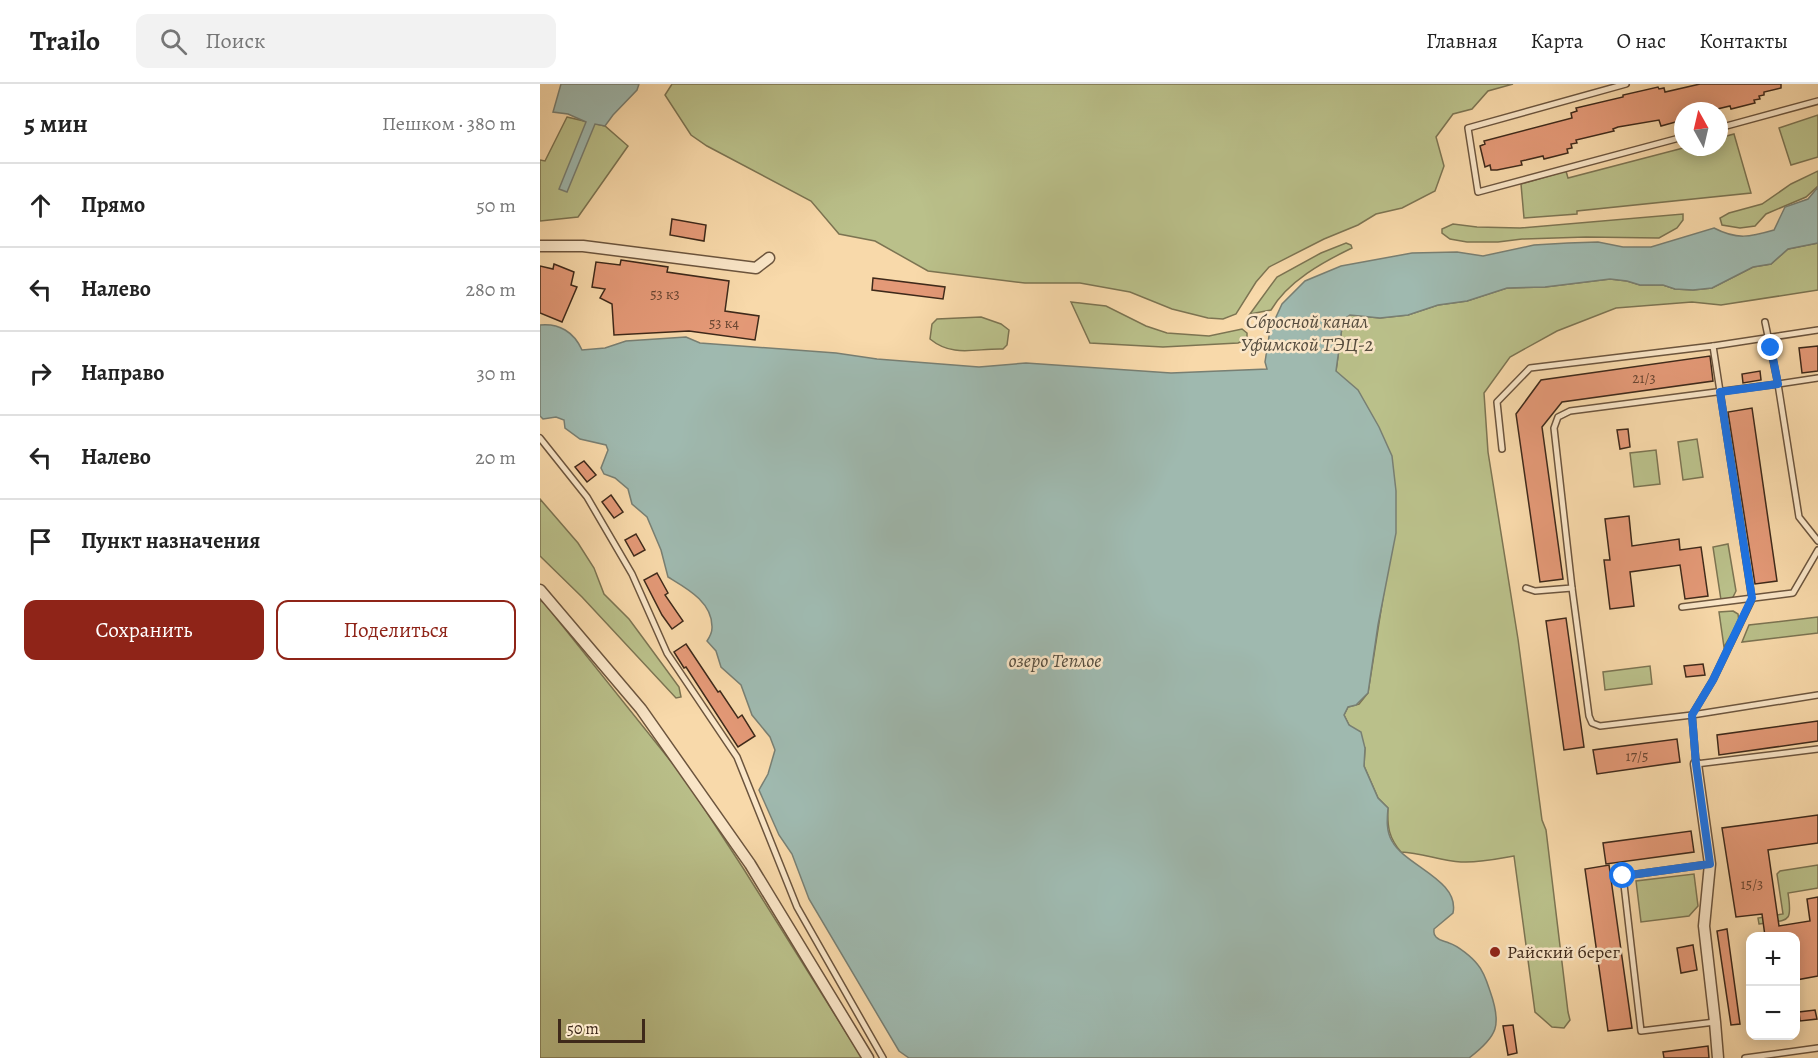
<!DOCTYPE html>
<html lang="ru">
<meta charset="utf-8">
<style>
:root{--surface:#fff;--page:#f2f2f2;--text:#222;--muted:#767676;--line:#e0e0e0;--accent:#8f2418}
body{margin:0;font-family:Alegreya,serif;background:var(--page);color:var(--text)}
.controls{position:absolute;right:18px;bottom:18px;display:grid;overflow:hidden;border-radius:12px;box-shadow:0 3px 15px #0003}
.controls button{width:54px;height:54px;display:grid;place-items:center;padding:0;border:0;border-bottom:2px solid var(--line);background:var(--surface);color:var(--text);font:30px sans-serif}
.compass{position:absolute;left:1134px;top:18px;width:54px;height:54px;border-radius:50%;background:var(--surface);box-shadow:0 3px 15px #0003;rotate:352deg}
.scale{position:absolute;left:18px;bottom:15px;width:87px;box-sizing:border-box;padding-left:6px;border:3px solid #3e291a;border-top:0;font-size:16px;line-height:21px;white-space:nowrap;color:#3e291a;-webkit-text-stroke:4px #fae6c8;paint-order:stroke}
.stop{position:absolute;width:18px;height:18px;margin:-14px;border:4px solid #1a73e8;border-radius:50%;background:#fff}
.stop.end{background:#1a73e8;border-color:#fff;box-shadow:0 2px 6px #0008}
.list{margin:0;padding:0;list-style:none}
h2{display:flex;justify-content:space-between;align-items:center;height:78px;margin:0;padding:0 24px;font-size:26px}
h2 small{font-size:20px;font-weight:400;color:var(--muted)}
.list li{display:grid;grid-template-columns:39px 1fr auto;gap:18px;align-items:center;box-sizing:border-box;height:84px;padding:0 24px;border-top:2px solid var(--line)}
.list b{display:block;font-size:22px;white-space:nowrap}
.list em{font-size:20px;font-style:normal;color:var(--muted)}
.actions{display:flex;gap:12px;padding:18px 24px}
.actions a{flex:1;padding:14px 0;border:2px solid var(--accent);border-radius:12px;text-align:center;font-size:21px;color:var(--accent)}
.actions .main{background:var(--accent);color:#fff}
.icon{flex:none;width:33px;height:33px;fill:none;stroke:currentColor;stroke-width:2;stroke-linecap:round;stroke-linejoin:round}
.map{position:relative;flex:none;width:1278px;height:974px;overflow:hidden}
header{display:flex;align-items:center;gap:36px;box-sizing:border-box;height:84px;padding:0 30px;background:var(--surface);border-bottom:2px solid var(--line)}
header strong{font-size:28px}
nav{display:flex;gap:33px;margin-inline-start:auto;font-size:21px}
.search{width:420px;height:54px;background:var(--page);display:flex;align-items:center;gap:15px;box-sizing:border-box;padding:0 21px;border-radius:12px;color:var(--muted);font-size:22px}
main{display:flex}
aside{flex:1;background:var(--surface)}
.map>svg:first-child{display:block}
.green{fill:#bac08a;stroke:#7c7452;stroke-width:1.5}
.water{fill:#9fb9af;stroke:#787f73;stroke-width:1.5}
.building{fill:#e49977;stroke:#3e291a;stroke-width:1.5}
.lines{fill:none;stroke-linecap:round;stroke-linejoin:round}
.lane-casing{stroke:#6c553e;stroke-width:8}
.street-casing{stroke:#6c553e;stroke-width:13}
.lane{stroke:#fae6c8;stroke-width:5}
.street{stroke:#fae6c8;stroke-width:10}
.route{stroke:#1a73e8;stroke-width:8}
.poi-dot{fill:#8f2418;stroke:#fae6c8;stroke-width:2}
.labels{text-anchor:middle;stroke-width:5;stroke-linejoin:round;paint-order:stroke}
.number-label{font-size:15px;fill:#684531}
.poi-label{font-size:18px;fill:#3e291a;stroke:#fae6c8;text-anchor:start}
.water-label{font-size:20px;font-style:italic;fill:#564d3f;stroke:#fae6c8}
</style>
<header>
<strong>Trailo</strong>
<div class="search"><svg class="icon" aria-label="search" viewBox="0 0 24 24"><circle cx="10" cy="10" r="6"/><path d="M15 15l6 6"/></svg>Поиск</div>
<nav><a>Главная</a><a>Карта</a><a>О нас</a><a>Контакты</a></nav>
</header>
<main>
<aside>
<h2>5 мин<small>Пешком · 380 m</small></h2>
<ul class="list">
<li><svg class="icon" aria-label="ahead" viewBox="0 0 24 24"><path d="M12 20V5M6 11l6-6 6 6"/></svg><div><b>Прямо</b></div><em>50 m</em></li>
<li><svg class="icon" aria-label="left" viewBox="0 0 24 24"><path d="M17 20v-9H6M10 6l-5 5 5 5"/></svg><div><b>Налево</b></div><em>280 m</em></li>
<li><svg class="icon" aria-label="right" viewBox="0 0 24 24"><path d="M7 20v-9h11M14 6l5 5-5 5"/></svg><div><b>Направо</b></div><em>30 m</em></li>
<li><svg class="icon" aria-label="left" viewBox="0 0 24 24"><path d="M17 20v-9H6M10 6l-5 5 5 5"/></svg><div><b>Налево</b></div><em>20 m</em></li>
<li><svg class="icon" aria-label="arrive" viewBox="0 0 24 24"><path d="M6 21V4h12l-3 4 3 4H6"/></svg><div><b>Пункт назначения</b></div></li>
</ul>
<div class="actions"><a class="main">Сохранить</a><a>Поделиться</a></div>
</aside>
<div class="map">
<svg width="1278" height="974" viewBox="0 0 1278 974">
<rect width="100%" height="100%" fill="#f8d9aa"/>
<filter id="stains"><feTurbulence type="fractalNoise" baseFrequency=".00333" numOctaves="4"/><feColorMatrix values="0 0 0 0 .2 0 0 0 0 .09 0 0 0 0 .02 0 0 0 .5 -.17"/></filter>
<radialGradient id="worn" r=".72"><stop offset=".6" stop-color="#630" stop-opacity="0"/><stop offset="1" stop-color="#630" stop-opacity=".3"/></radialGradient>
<g class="green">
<path d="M132 0H973L948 7 932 25 913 30 896 53 904 82 895 107 862 124 836 130 818 141 784 155 729 183 716 198 696 230 683 235 668 234 632 225 590 208 540 199H485L388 187 335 157 299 150 271 117 167 62 151 51 125 11Z"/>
<path d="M1278 31V73L1251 81 1239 44Z"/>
<path d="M27 33 65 42 88 62 38 133 0 137V76L5 77Z"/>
<path d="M1194 50 1211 109 1037 127V130L984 134 981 100 1026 87 1028 94 1147 63H1179V54Z"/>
<path d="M1278 87V102L1266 113 1226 130 1215 142 1200 144 1182 141 1180 134 1189 129 1222 120 1251 100Z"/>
<path d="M1143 130V136L1137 144 1119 154 1046 153 982 155 958 158H927L910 155 902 149V145L913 140 937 143 980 144Z"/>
<path d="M806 159 811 161 812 164C783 178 748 197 731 226L710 230 737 193 781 169Z"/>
<path d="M1278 159V206L1181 221 1152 218 1076 224 1017 247 970 273 944 309 948 368 978 555 1002 736 1006 746 1028 928 1030 936 1024 944 1012 943 995 928 974 772C957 775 939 779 921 778 901 777 882 769 861 768 849 754 847 743 848 724L838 714 824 682 825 664 809 641 804 631 808 623 819 620 828 609 844 507 796 287 803 236 810 231 840 234 868 231 898 221 927 217 967 204 1005 203 1070 195 1087 197 1100 201H1123L1135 205 1153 206 1172 204 1213 183 1231 180 1248 165Z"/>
<path d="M531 218 566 222 606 242 627 249 669 252 702 245 707 249V255L698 259 623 263 550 259Z"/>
<path d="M441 233 461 240 469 246 467 261 463 265C436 264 413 274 390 255L392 240 397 235Z"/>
<path d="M1157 355 1163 393 1143 396 1138 358Z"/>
<path d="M1116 366 1120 400 1094 403 1090 369Z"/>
<path d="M0 415 38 459 54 484 64 510 89 535 106 558 139 603 141 613 136 614 42 513 0 472Z"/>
<path d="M1188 460 1196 507 1192 515 1181 516 1173 463Z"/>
<path d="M0 516 5 520 145 695 203 784 322 974H0Z"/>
<path d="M1193 527 1198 530 1199 538 1184 563 1179 528Z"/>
<path d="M1278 533V549L1202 558 1209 541Z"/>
<path d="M1110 582 1112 600 1065 606 1063 588Z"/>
<path d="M1278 781V804L1248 809C1253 841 1248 835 1219 840L1218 834 1243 830 1237 790 1240 787Z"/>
<path d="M1154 790 1158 822 1149 832 1101 838 1096 797Z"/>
</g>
<g class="water">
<path d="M21 0H99L97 6 73 31 65 42 55 40 27 108 19 105 46 38 28 30 13 28Z"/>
<path d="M1278 103V159L1248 165 1231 180 1213 183 1172 204 1153 206 1135 205 1123 201H1100L1087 197 1070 195 1005 203 967 204 927 217 898 221 868 231 840 234 810 231 803 236 796 287 818 306 839 343 852 372 856 407V449L838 541 828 609 816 621 808 623 804 631 809 641 821 648 825 664 824 682 838 714 848 724C847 735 846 747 852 757 865 782 920 796 913 829L894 845C894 849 893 850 896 853 900 857 904 857 909 859 918 862 932 873 938 881 944 888 947 898 950 907 962 941 958 952 929 974H369L359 967 269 815 252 770 239 751 219 706 228 690 235 666 230 653 212 631 201 601 181 583 176 567 167 557C169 554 172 548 172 544 173 518 146 504 128 493L121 466 107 433 92 420 88 405 75 394 64 390 61 384 68 366 66 361 40 355 25 344 24 336 16 333 3 335 0 332V241C19 239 34 248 42 266L65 264 86 257 146 253 160 259 296 269 337 275 439 283 486 279 631 289 727 285 725 278 730 246 742 220 765 197 801 182 872 169 917 168 943 172 994 161 1028 159 1058 158 1083 163H1111L1174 144C1197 156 1210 153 1234 146L1245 123 1268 115Z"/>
</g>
<g class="building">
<path d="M1160 0H1241V4L1224 8V11L1219 12 1220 15 1214 16 1215 19 1191 25 1190 22 1169 27H1143V36L1121 42 1119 36 1078 43 1073 45 1074 47 1036 56 1037 59 1031 60 1032 64 1027 65 1028 69 1004 75 1003 72 986 76 981 77 982 81 957 86H951L950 81 945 83 940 62 945 60 944 57 1032 34 1031 29 1037 27 1036 24 1083 13V11L1118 3 1119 5 1124 4 1125 8Z"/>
<path d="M132 135 166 141 164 157 130 151Z"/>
<path d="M81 176 128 183 127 188 189 197 185 227 219 232 215 256 149 247 74 251 72 220 60 214 65 205 52 203 56 178 80 181Z"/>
<path d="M14 180 34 188 31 201 37 203 22 238 0 229V182L13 185Z"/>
<path d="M333 194 405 203 403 215 332 206Z"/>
<path d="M1278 262V287L1262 289 1259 264Z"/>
<path d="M1170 272 1173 297 1022 318 1002 343 1023 495 1000 498 976 330 1001 296Z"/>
<path d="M1220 287 1221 296 1203 299 1202 290Z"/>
<path d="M1212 324 1237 497 1215 500 1188 328Z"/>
<path d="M1088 345 1090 363 1080 365 1077 346Z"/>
<path d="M44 377 56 391 47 398 35 383Z"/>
<path d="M71 411 83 428 74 434 62 418Z"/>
<path d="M1089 432 1092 462 1139 455 1140 466 1161 463 1168 512 1145 515 1140 481 1090 488 1094 522 1070 525 1064 476H1070L1065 435Z"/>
<path d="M96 450 105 466 94 472 85 456Z"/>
<path d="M117 489 128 509 125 511 143 537 132 545 122 531 104 496Z"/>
<path d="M1026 534 1044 663 1024 666 1006 537Z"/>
<path d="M146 560 178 608 180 607 198 634 202 631 215 652 198 663 146 583 144 584 134 568Z"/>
<path d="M1163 580 1165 591 1146 593 1144 582Z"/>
<path d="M1278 637V657L1179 671 1177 651Z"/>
<path d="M1137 655 1140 678 1057 690 1053 666Z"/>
<path d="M1278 731V759L1228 766 1239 842 1270 837 1267 815 1278 813V892L1256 896V852H1225L1222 830 1196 833 1182 744Z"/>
<path d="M1151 747 1154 768 1066 780 1063 759Z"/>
<path d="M1069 781 1092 944 1068 947 1045 785Z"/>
<path d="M1187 845 1200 940 1191 941 1177 847Z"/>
<path d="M1153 861 1157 886 1141 889 1137 864Z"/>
<path d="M1275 926 1277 935 1260 937 1259 928Z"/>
<path d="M973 941 977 969 968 971 963 942Z"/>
<path d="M1168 962 1169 974H1124L1123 968Z"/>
</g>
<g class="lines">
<defs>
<g id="lane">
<path d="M1086 0 928 44 938 108 1143 53"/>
<path d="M1179 44 1278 17"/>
<path d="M1225 238 1238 300 1278 294"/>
<path d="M1173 262 1278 246"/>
<path d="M0 354 47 413 92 490 127 569 197 673 257 823 343 974"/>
<path d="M962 365 957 318 990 284 1173 262 1212 515 1173 596 1152 631 1060 642 1052 639 1049 632 1032 504"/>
<path d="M986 504 995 507 1032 504 1014 344 1018 333 1030 327 1238 300 1259 433 1278 457"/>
<path d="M1142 523 1253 509 1278 466"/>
<path d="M1278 611 1152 631 1156 680 1278 665"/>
<path d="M1170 780 1083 792 1101 947 1175 938"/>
<path d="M1205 974 1278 964"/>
</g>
<g id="street">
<path d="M0 162H43L216 184 229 174"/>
<path d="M0 506 101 625 210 780 328 974"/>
<path d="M1156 680 1170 780 1164 842 1175 938 1178 974"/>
</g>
</defs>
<use href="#lane" class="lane-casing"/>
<use href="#street" class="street-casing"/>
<use href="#lane" class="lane"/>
<use href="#street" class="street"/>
</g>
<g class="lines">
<path class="route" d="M1083 792 1170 780 1156 680 1152 631 1173 596 1212 514 1180 308 1238 300 1231 264"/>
</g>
<circle class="poi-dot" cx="955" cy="868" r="6"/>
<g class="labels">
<g class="number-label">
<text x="125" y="215">53 к3</text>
<text x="184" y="244">53 к4</text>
<text x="1104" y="299">21/3</text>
<text x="1097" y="677">17/5</text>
<text x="1212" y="805">15/3</text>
</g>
<g class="poi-label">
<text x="967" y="874">Райский берег</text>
</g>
<g class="water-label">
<text x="767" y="244">Сбросной канал<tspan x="767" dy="23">Уфимской ТЭЦ-2</tspan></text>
<text x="515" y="583">озеро Теплое</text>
</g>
</g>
<rect width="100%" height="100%" filter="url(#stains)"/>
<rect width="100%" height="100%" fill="url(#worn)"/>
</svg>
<div class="controls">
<button>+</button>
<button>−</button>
</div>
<svg class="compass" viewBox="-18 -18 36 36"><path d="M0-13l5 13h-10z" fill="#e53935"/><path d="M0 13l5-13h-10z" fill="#767676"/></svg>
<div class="scale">50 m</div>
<div class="stop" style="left:1083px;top:792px"></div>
<div class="stop end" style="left:1231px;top:264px"></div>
</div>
</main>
